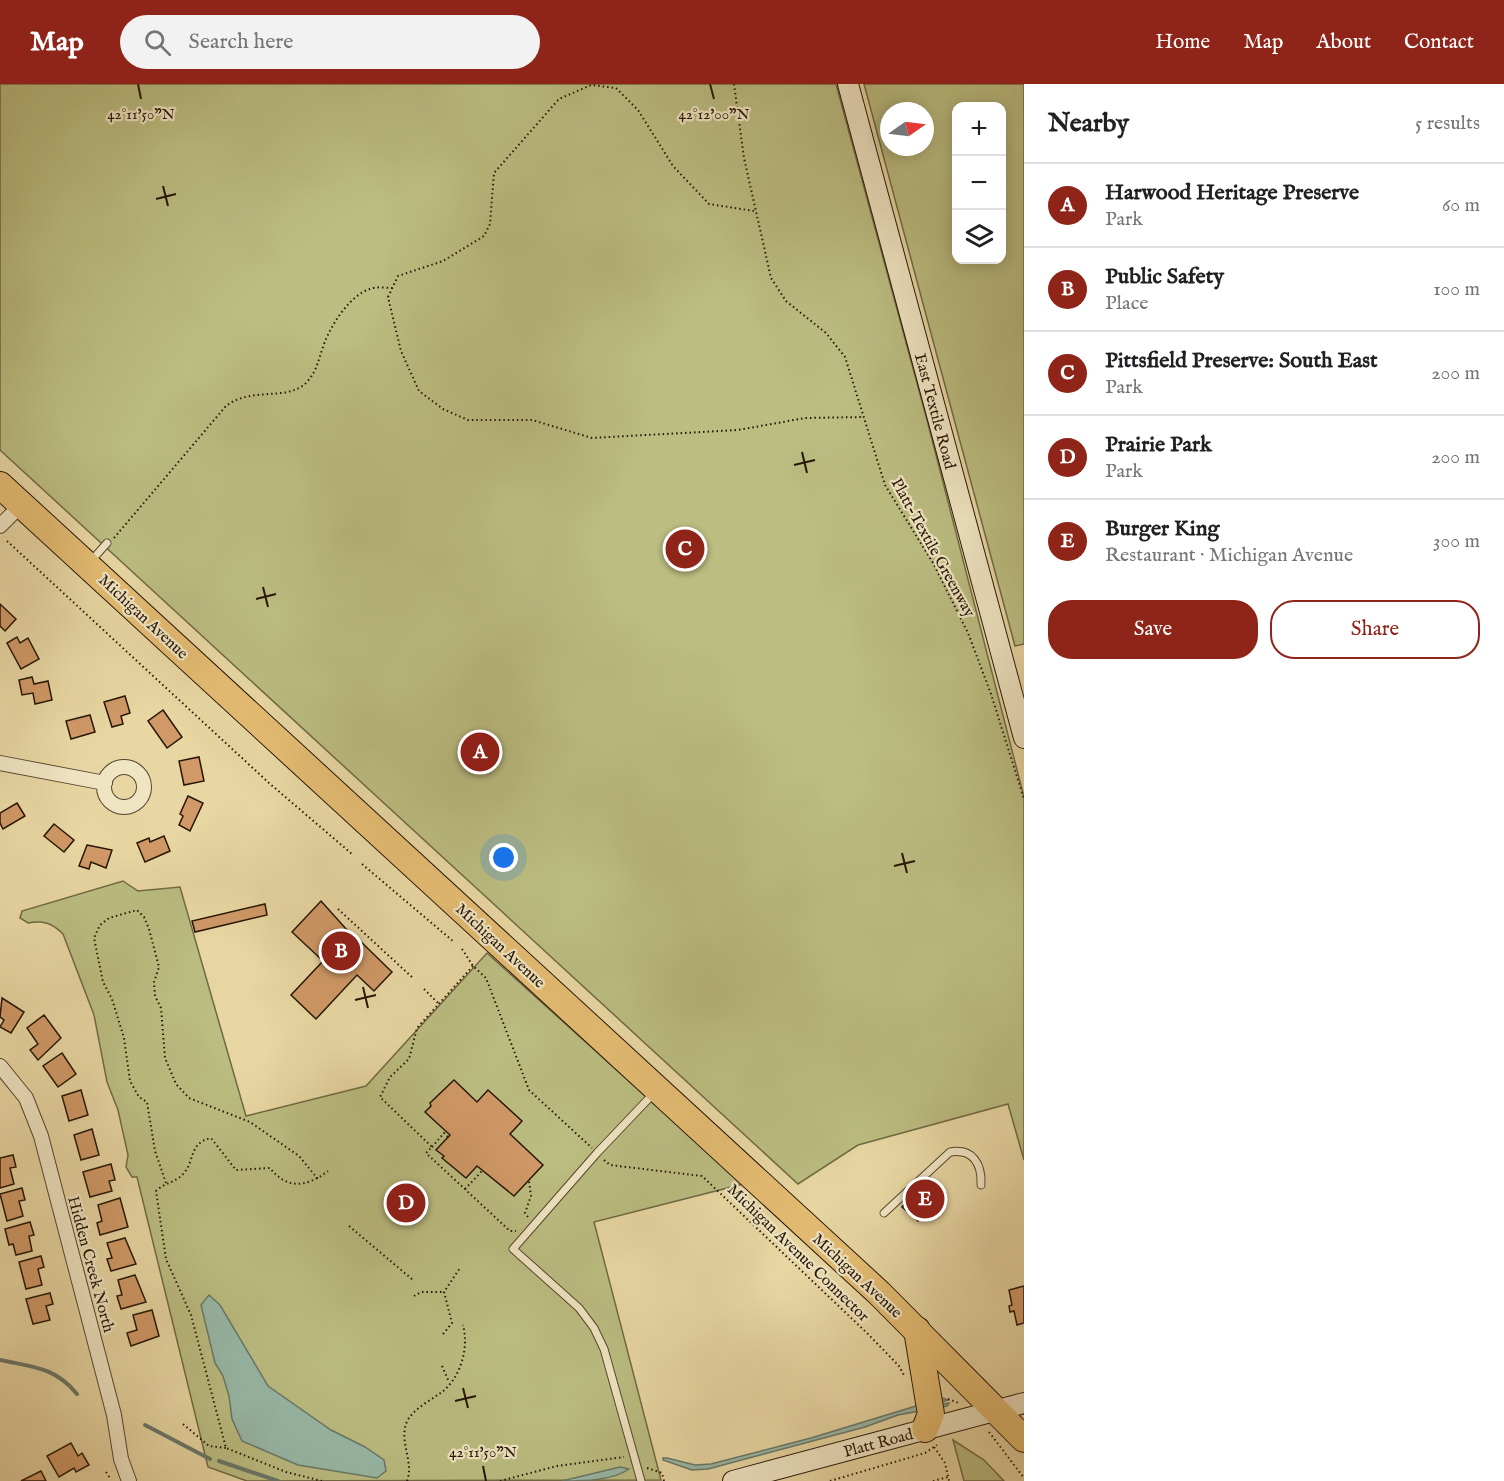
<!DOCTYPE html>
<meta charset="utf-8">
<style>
:root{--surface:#fff;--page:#f2f2f2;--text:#202124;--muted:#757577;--line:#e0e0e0;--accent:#8f2418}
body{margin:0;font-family:"IM FELL English",serif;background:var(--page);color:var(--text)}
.controls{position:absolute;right:18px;top:18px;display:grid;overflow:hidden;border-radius:12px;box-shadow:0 3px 15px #0003}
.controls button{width:54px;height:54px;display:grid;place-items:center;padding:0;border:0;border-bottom:2px solid var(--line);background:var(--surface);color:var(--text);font:30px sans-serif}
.compass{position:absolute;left:880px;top:18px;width:54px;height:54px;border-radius:50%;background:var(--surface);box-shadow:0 3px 15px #0003;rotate:76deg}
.you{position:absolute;left:504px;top:774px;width:21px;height:21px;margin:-15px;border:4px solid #fff;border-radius:50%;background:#1a73e8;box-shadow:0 0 0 9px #1a73e833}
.badge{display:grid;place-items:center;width:39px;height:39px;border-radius:50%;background:var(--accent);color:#fff;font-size:20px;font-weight:700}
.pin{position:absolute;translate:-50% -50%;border:3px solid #fff;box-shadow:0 2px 6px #0006}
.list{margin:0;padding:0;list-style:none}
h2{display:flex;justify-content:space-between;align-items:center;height:78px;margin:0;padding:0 24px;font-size:26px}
h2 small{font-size:20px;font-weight:400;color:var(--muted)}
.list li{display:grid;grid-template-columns:39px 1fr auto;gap:18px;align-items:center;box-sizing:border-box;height:84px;padding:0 24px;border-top:2px solid var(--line)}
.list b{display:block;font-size:22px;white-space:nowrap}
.list p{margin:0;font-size:20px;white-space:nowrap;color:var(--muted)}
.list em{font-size:20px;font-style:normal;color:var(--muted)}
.actions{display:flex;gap:12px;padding:18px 24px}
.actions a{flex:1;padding:14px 0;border:2px solid var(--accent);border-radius:24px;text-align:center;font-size:21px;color:var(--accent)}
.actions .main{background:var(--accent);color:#fff}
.icon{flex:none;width:33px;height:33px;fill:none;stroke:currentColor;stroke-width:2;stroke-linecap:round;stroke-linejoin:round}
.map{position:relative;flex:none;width:1024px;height:1397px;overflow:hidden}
header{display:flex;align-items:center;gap:36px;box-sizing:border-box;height:84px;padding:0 30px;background:var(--accent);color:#fff}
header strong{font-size:28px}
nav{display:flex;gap:33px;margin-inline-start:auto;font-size:21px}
.search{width:420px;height:54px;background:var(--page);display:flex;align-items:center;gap:15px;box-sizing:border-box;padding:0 21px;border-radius:33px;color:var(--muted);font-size:22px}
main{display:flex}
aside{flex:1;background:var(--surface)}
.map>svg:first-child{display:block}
.green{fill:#bbbd81;stroke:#706a44;stroke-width:1.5;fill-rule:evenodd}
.water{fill:#97b9a8;stroke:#6a7868;stroke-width:1.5}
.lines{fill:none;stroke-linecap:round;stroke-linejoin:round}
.stream{stroke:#6a7868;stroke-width:4}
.building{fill:#d09967;stroke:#261607;stroke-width:1.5}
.lane-casing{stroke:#56462e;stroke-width:9}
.street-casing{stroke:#56462e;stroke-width:16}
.secondary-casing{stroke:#261607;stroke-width:22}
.highway-casing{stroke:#261607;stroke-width:28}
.path{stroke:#261607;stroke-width:2;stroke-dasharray:1.5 3;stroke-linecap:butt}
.lane{stroke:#f0e5c3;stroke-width:7}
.street{stroke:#f0e5c3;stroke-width:14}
.secondary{stroke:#f0e5c3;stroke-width:20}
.highway{stroke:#e4bc72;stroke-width:26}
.ticks{fill:none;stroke:#261607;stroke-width:2}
.labels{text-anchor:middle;stroke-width:4.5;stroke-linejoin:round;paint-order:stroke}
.street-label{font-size:16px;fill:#261607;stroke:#f0e5c3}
.ticks-label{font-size:15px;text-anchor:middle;fill:#261607;stroke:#f0e5c3;stroke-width:4.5;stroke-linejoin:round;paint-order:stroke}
</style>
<header>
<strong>Map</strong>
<div class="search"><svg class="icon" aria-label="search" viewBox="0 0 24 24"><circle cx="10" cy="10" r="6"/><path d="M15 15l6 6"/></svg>Search here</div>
<nav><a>Home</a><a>Map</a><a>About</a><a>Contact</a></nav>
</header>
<main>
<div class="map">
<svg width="1024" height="1397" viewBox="0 0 1024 1397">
<rect width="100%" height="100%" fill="#e8d7a3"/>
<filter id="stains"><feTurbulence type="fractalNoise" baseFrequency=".00333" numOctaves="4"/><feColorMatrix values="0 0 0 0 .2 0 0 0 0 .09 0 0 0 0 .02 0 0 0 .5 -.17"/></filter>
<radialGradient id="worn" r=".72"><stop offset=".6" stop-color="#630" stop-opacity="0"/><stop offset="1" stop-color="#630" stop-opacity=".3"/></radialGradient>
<g class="green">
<path d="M0 0H836L927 336 1024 713V1076L1008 1020 858 1061 798 1100 0 366Z"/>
<path d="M864 0H1024V560L1015 562ZM956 22H1002V176H956ZM889 27H925V63H889Z"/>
<path d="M123 797 138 807 180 803 246 1032 366 1002 487 869 743 1100 594 1138 661 1396 247 1397 208 1383 137 1093H132L126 1083 128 1071 118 1026 107 998 94 931 63 850C52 839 43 836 28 839L20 834 22 827Z"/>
<path d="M953 1356 984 1376 1004 1397H964Z"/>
</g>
<g class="water">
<path d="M209 1211 220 1221 268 1302 331 1346 365 1363 384 1376 386 1387 377 1394 298 1381 242 1357 232 1335 229 1312 223 1292 215 1279 201 1221Z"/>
<path d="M942 1314 948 1316 928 1323 949 1319 947 1322 898 1331 865 1343 708 1385 692 1386 663 1376V1374H667L695 1381 711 1380 811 1354Z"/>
<path d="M620 1383 629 1385C612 1397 583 1397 562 1397Z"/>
</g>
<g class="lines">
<g class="stream">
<path d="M0 1276C33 1283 55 1283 77 1310"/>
<path d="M145 1341 210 1375"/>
<path d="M219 1377 278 1397"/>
</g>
</g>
<g class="building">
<path d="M0 520 16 535 5 547 0 542Z"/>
<path d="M17 553 20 559 28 554 39 575 21 585 7 559Z"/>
<path d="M32 593 34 600 48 597 52 616 35 620 33 609 22 611 19 596Z"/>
<path d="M125 612 130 629 121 632 123 640 112 643 104 618Z"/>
<path d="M163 626 182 653 167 664 148 637Z"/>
<path d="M90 631 95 648 71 655 66 637Z"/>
<path d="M199 673 204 697 184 701 179 677Z"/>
<path d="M188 712 203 719 190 747 179 741 183 732 180 730Z"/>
<path d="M17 719 25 732 3 745 0 739V729Z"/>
<path d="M54 740 74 756 64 768 44 752Z"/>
<path d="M164 752 170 767 145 778 137 759 149 754 150 758Z"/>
<path d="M87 761 112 766 106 784 91 778 89 785 79 782Z"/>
<path d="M321 817 347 846 345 848 354 857 357 854 392 888 374 907 357 891 316 935 291 911 323 877 292 848Z"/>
<path d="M265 820 267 831 195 848 192 837Z"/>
<path d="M2 914 24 928 11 949 0 943 4 936 0 933Z"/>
<path d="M44 931 61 954 38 976 30 966 38 960 27 944Z"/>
<path d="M62 969 76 990 58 1003 43 982Z"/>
<path d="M454 996 477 1018 488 1006 522 1037 510 1050 543 1081 514 1112 477 1082 466 1094 442 1074 444 1072 436 1066 450 1051 425 1028 431 1022 430 1019Z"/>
<path d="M81 1006 88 1031 69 1037 62 1012Z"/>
<path d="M92 1045 99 1071 81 1076 74 1051Z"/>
<path d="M13 1071 16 1083 10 1084 14 1100 0 1104V1074Z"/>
<path d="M111 1080 115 1096 109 1097 112 1107 90 1113 83 1088Z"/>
<path d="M929 1093 946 1109 918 1137 902 1123Z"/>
<path d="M22 1104 25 1116 19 1117 23 1132 7 1137 0 1110Z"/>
<path d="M120 1114 128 1143 100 1151 97 1139 102 1137 98 1121Z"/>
<path d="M30 1138 34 1151 29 1152 32 1167 16 1171 13 1160 9 1161 5 1145Z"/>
<path d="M125 1154 136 1180 111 1187 107 1175 112 1174 107 1159Z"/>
<path d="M41 1172 44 1183 38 1185 42 1201 26 1205 19 1178Z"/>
<path d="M135 1191 146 1218 121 1225 117 1212 122 1211 118 1196Z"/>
<path d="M1024 1202V1239L1017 1241 1014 1227 1010 1228 1009 1222 1012 1221 1009 1206Z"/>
<path d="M50 1209 53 1220 46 1222 50 1236 33 1240 26 1215Z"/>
<path d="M152 1226 159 1252 131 1262 127 1249 137 1246 133 1231Z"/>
<path d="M71 1359 78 1372 82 1369 89 1381 76 1388 74 1384 59 1393 47 1372Z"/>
<path d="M41 1387 46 1397H21Z"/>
</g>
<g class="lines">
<defs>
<g id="lane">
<path d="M91 477 107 459"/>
<path d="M884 1129 950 1068C973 1064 982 1080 981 1101"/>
<path d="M641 1397 604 1265 594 1244 579 1224 513 1165 597 1069 654 1009"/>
</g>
<g id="street">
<path d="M0 442 21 421"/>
<path d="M0 679 105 699"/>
<circle cx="124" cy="703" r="20"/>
<path d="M0 982 26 1014 41 1052 114 1331 121 1375 129 1397"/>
</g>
<g id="secondary">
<path d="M848 0 1024 654"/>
<path d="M733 1397 1024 1319"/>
</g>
<g id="highway">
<path d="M0 401 879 1209 1024 1355"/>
<path d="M917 1246 931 1330 925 1345"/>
</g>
</defs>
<use href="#lane" class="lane-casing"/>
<use href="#street" class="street-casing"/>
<use href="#secondary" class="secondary-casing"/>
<use href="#highway" class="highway-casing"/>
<g class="path">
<path d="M734 0 744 74 771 194 786 217 826 249 845 273 885 401 933 479 968 549 991 610 1024 715"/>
<path d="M754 127 709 120 673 82 638 26 616 4 591 1 559 15 494 89 490 140 484 152 443 177 398 192 388 213 401 267 419 307 443 325 468 336H532L592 354 738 346 805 334 864 333"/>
<path d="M114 454 226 322C252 302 288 318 307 298 317 287 319 274 324 260 331 241 350 211 370 205 376 202 386 204 393 204"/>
<path d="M7 457 269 699 352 770"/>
<path d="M362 780 454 858"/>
<path d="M338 825 414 895"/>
<path d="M462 865 473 882 486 894 529 1006 592 1064"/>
<path d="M473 882 417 944 409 975 390 993 380 1013 432 1063 426 1069 510 1147H516"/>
<path d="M424 905 439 920"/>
<path d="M432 1063 444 1049 448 1053"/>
<path d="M604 1076 610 1081 702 1092 868 1250 899 1282 905 1293"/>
<path d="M166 1099 155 1067 147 1018 139 1013 130 997 124 954 112 915 103 898 94 854 100 841 109 834 137 826 144 833 149 845 159 883 154 898 155 912 161 924 165 974 176 1000 189 1014 250 1038 299 1072 318 1095"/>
<path d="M465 1105 482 1087"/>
<path d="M528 1133 525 1129 531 1112 529 1097"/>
<path d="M349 1142 413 1196"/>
<path d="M414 1212 421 1208H444"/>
<path d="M443 1250 452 1239 444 1208 460 1184"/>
<path d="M442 1282 449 1298"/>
<path d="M948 1315 959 1319"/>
<path d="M183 1340 209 1362 226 1364"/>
<path d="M989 1348 1024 1394"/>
<path d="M934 1363 945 1379 949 1397"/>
<path d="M647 1384 662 1389 664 1397"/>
<path d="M106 1388 110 1394"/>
<path d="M322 1397 286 1388 226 1364 191 1231 166 1175 156 1107C164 1099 177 1098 184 1089 195 1076 189 1059 211 1054L236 1086 270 1084C287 1106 307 1103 328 1087"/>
<path d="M407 1397C415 1377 396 1354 409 1334 417 1323 431 1316 442 1308 461 1293 469 1264 463 1241"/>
<path d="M500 1397 557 1382 624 1373"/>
<path d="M830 1397 925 1369 937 1361"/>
<path d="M933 1397 948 1393"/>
</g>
<use href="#lane" class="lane"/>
<use href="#street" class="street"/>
<use href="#secondary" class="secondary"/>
<use href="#highway" class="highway"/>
</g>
<path class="ticks" d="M138 0 141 15M710 0 714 15M163 102 168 122M156 115 176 110M802 368 807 389M794 381 815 376M263 503 268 523M256 515 276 510M902 769 907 789M894 782 915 777M363 903 368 924M355 916 376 911M463 1304 468 1324M455 1317 476 1312M483 1382 486 1397"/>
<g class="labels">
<g class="street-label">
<text transform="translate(936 327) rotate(75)" y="6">East Textile Road</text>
<text transform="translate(934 463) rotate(61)" y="6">Platt-Textile Greenway</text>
<text transform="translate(144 532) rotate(43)" y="6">Michigan Avenue</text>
<text transform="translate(501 861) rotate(43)" y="6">Michigan Avenue</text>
<text transform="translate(799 1168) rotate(44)" y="6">Michigan Avenue Connector</text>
<text transform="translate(92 1180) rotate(75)" y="6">Hidden Creek North</text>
<text transform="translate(858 1191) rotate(43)" y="6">Michigan Avenue</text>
<text transform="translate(878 1358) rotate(-15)" y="6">Platt Road</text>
</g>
</g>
<g class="ticks-label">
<text x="141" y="35">42°11'50"N</text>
<text x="714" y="35">42°12'00"N</text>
<text x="483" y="1373">42°11'50"N</text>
</g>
<rect width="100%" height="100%" filter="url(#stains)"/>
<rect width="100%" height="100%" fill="url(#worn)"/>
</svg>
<div class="controls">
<button>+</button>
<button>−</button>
<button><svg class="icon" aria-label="layers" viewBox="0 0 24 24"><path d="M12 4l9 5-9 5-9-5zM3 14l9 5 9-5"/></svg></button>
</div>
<svg class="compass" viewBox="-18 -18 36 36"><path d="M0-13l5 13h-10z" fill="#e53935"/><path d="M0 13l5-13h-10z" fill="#757577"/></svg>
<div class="you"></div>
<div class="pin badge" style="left:480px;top:668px">A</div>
<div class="pin badge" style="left:341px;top:867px">B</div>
<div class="pin badge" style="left:685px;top:465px">C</div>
<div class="pin badge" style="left:406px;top:1119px">D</div>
<div class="pin badge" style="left:925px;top:1115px">E</div>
</div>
<aside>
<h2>Nearby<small>5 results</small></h2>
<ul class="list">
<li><span class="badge">A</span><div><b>Harwood Heritage Preserve</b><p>Park</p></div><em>60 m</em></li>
<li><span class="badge">B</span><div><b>Public Safety</b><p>Place</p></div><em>100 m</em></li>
<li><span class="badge">C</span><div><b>Pittsfield Preserve: South East</b><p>Park</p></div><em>200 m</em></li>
<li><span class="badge">D</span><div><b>Prairie Park</b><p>Park</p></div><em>200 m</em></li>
<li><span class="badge">E</span><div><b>Burger King</b><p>Restaurant · Michigan Avenue</p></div><em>300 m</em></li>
</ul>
<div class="actions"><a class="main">Save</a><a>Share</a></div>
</aside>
</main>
